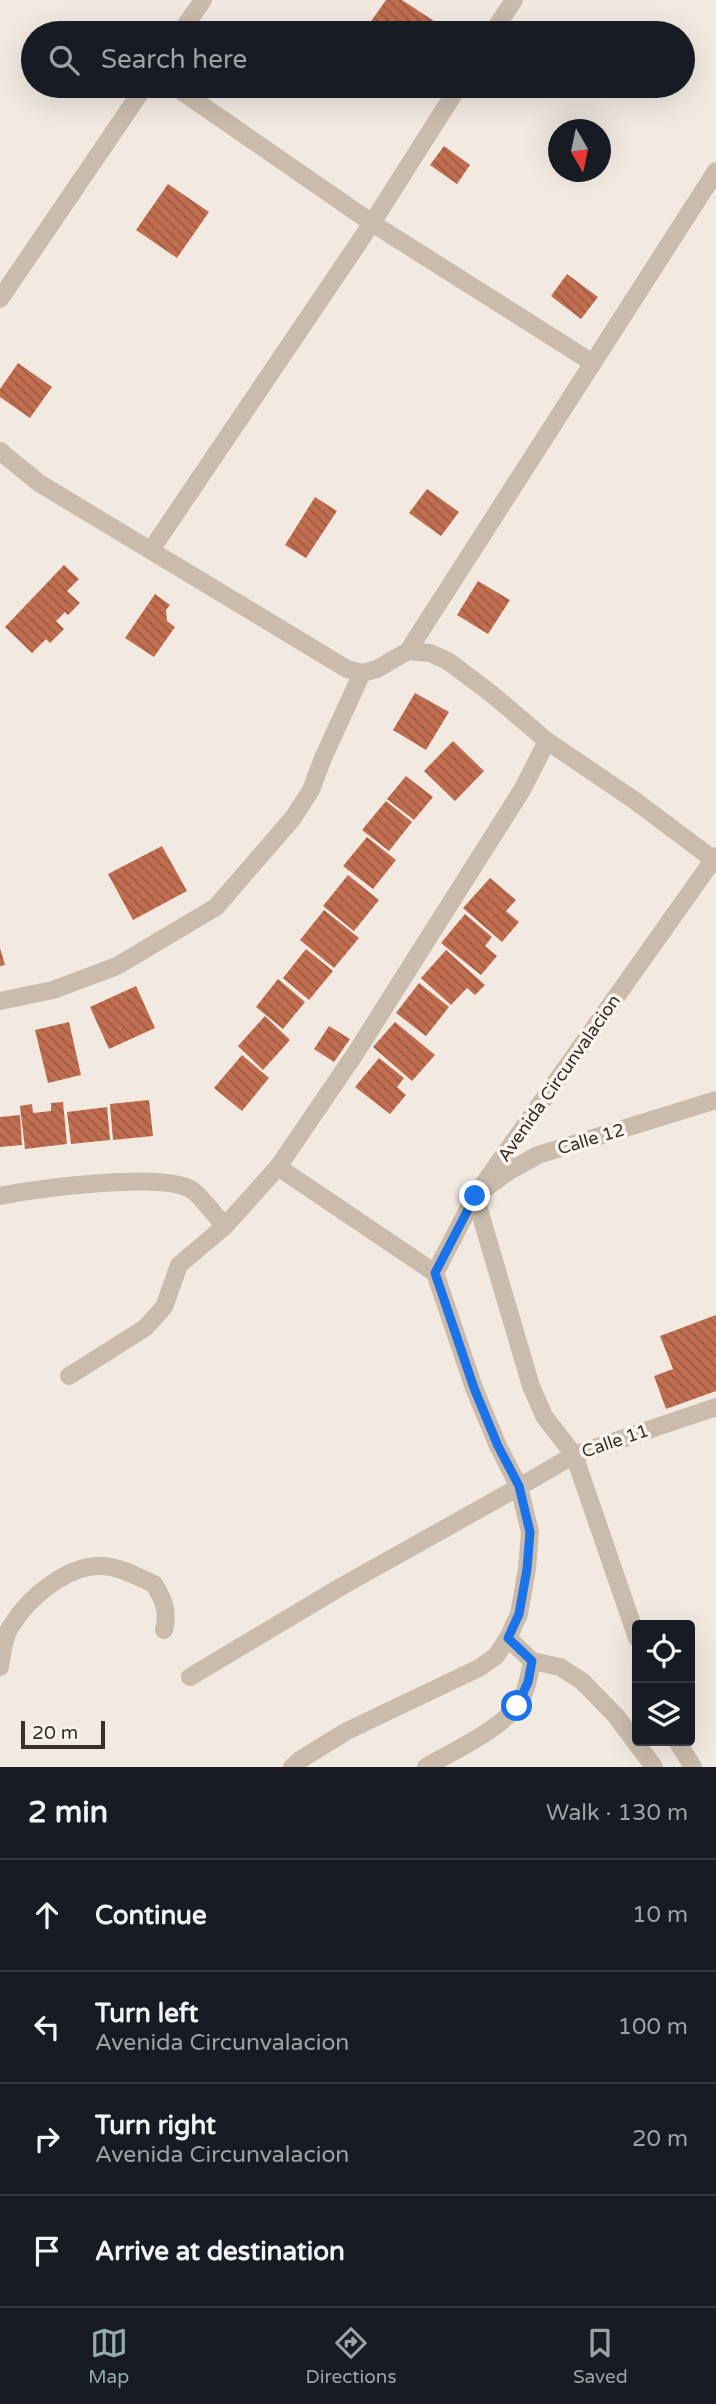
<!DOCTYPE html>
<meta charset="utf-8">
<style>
:root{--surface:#171b24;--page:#242831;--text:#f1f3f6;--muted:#9ea1a6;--line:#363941;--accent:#94abaf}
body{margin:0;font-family:"Varela Round",sans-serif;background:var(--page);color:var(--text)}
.controls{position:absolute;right:21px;bottom:21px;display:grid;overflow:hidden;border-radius:7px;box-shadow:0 7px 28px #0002}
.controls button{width:63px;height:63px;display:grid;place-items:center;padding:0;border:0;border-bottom:2px solid var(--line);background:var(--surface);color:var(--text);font:35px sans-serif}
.compass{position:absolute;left:548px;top:119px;width:63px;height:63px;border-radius:50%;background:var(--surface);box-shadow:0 7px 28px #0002;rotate:171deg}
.scale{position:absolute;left:21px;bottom:18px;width:84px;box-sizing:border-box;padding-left:7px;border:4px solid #39302b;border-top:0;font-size:19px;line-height:24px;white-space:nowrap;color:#39302b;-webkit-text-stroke:5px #faf4ed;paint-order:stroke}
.stop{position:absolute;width:21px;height:21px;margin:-16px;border:5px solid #1a73e8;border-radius:50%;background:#fff}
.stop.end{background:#1a73e8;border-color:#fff;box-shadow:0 2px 7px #0008}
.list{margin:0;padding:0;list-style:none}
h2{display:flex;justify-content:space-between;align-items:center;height:91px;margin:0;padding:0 28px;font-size:30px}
h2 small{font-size:23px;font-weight:400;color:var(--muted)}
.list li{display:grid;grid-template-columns:46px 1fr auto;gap:21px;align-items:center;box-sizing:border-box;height:112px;padding:0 28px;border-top:2px solid var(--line)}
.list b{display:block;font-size:26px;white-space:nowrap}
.list p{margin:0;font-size:23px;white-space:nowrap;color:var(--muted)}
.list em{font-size:23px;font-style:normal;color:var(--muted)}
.icon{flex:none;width:38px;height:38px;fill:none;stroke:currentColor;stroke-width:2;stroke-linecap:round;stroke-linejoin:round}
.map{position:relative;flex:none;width:716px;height:1767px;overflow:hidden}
.search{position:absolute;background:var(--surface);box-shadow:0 7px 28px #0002;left:21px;right:21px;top:21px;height:77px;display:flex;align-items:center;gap:18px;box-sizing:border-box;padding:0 24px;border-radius:38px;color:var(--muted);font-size:26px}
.sheet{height:539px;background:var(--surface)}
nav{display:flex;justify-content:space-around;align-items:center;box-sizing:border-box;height:98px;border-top:2px solid var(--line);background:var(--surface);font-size:19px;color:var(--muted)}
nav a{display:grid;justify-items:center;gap:4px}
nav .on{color:var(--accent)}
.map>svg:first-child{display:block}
.building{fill:url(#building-back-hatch)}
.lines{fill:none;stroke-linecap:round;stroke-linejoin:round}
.lane{stroke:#cabbac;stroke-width:18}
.street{stroke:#cabbac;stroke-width:18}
.route{stroke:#1a73e8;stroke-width:9}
.labels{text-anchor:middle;stroke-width:7;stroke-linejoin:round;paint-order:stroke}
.street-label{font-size:18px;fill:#39302b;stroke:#faf4ed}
</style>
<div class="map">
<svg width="716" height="1767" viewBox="0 0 716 1767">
<defs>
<pattern id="building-back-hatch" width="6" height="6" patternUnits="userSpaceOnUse" patternTransform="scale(1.75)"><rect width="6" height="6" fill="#c16e50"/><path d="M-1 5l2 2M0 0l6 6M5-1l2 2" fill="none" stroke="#9e5b43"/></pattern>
</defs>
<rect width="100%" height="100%" fill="#f2eae1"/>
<g class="building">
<path d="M386 0H402L437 23 430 33H377L367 27Z"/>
<path d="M444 146 470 165 457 184 430 165Z"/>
<path d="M168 184 209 212 177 258 136 230Z"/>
<path d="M567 274 598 297 581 319 551 296Z"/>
<path d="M18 363 52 387 30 418 0 397V389Z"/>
<path d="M427 489 459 512 441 536 409 513Z"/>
<path d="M315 497 337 511 306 558 285 545Z"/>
<path d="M64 565 79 579 67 591 80 603 68 615 65 612 56 621 64 629 50 643 46 639 32 653 5 627Z"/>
<path d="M478 581 510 600 488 634 457 615Z"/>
<path d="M155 594 170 605 166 610 167 621 175 627 154 657 125 638Z"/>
<path d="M415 693 449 712 426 750 393 730Z"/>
<path d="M453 741 484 771 455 801 424 771Z"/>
<path d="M406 776 433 797 414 820 387 799Z"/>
<path d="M386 801 412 822 389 851 362 830Z"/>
<path d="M367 837 396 860 373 889 343 866Z"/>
<path d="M162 846 187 891 133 920 108 874Z"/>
<path d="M348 875 379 900 354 931 323 906Z"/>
<path d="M490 878 516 900 506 911 519 922 502 942 463 908Z"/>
<path d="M324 910 359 938 334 968 300 940Z"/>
<path d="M465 914 492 937 485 946 497 956 481 975 441 943Z"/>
<path d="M0 948 5 965 0 966Z"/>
<path d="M306 949 333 971 309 1000 283 978Z"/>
<path d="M446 950 485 985 475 995 467 988 451 1005 421 978Z"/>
<path d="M278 979 305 1002 283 1029 256 1007Z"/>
<path d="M419 983 449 1007 426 1036 396 1013Z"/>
<path d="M136 986 155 1028 109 1049 90 1007Z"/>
<path d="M265 1016 290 1040 263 1070 238 1046Z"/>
<path d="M69 1022 81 1075 48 1083 35 1030Z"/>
<path d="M395 1022 435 1055 412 1081 373 1047Z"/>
<path d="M329 1026 350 1039 334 1062 314 1049Z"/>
<path d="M242 1055 269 1078 242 1111 214 1088Z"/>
<path d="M379 1058 404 1078 397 1087 406 1095 390 1114 355 1087Z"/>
<path d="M149 1100 153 1136 113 1140 110 1104Z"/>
<path d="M63 1102 67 1144 25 1149 20 1106 32 1104 33 1113 51 1111V1103Z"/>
<path d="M107 1107 110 1140 71 1144 67 1112Z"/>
<path d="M20 1115 22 1145 0 1147V1117Z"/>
<path d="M716 1315V1391L666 1409 654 1376 673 1369 660 1336Z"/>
</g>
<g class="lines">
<path class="lane" d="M190 1677 344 1585 519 1487"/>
<g class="street">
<path d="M180 33 203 0"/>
<path d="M492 33 514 0"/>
<path d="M174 86 372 223 593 363"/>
<path d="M0 299 145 86"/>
<path d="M0 451 39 483 347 669 362 673 377 669 408 651 430 653 448 661 493 695 547 741 634 800 714 860"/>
<path d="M151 550 372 223 459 86"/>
<path d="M408 651 716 171"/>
<path d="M0 1001 53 990 117 966 216 907 293 818 311 790 323 758 362 673"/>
<path d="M278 1167 435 1273"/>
<path d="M0 1196C35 1189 164 1171 192 1190 204 1199 214 1215 225 1226"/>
<path d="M69 1376 145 1328 164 1307 179 1265 225 1226 278 1167 355 1054 522 790 547 741"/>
<path d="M519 1487 574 1455 716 1407"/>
<path d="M637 1638 574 1455 544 1416 531 1386 475 1196 509 1171 538 1155 716 1100"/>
<path d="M0 1667C2 1653 4 1637 11 1626 29 1597 68 1564 103 1566 120 1567 138 1577 154 1584 163 1599 169 1611 164 1630"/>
<path d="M677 1741 693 1767"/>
<path d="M292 1767 300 1760 347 1731 479 1668 496 1656 508 1638"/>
<path d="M426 1767C453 1751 496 1732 516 1707 526 1695 529 1676 532 1661"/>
<path d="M654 1767 616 1716 582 1681 560 1667 532 1661 508 1638 519 1614 527 1569 530 1532 519 1487 498 1446 474 1388 435 1273 475 1196 716 856"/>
</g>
</g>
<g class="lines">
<path class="route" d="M475 1196 435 1273 474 1388 498 1446 519 1486 530 1532 527 1569 519 1614 508 1638 532 1661 528 1682 517 1706"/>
</g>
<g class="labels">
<g class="street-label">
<text transform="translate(559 1078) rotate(-55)" y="6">Avenida Circunvalacion</text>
<text transform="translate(591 1139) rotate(-17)" y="6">Calle 12</text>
<text transform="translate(615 1441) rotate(-19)" y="6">Calle 11</text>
</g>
</g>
</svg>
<div class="controls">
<button><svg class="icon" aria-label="locate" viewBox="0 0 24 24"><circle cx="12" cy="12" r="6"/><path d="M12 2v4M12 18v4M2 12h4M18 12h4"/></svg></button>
<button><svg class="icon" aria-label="layers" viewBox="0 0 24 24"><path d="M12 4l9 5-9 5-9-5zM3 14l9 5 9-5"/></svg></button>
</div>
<svg class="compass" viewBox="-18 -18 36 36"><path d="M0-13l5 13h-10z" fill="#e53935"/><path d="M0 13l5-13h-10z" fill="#9ea1a6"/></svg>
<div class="scale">20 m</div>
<div class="stop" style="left:517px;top:1706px"></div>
<div class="stop end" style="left:475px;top:1196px"></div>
<div class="search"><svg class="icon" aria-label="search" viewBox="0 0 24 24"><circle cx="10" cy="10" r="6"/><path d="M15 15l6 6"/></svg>Search here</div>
</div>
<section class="sheet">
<h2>2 min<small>Walk · 130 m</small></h2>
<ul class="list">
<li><svg class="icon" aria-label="ahead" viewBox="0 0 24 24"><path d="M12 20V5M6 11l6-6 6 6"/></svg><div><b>Continue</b></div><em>10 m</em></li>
<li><svg class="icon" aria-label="left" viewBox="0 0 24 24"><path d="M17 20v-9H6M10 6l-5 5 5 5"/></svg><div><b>Turn left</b><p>Avenida Circunvalacion</p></div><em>100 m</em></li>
<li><svg class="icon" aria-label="right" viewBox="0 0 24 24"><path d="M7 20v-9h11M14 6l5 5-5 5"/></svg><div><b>Turn right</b><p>Avenida Circunvalacion</p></div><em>20 m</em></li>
<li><svg class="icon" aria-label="arrive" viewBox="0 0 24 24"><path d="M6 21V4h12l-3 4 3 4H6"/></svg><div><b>Arrive at destination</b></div></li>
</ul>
</section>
<nav>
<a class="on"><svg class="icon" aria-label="map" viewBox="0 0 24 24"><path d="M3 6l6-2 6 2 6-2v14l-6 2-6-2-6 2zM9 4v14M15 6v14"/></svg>Map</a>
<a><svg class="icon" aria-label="directions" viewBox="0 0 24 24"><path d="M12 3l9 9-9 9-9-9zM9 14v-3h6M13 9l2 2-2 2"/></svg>Directions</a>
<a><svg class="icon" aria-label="saved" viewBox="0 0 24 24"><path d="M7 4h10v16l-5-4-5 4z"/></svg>Saved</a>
</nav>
